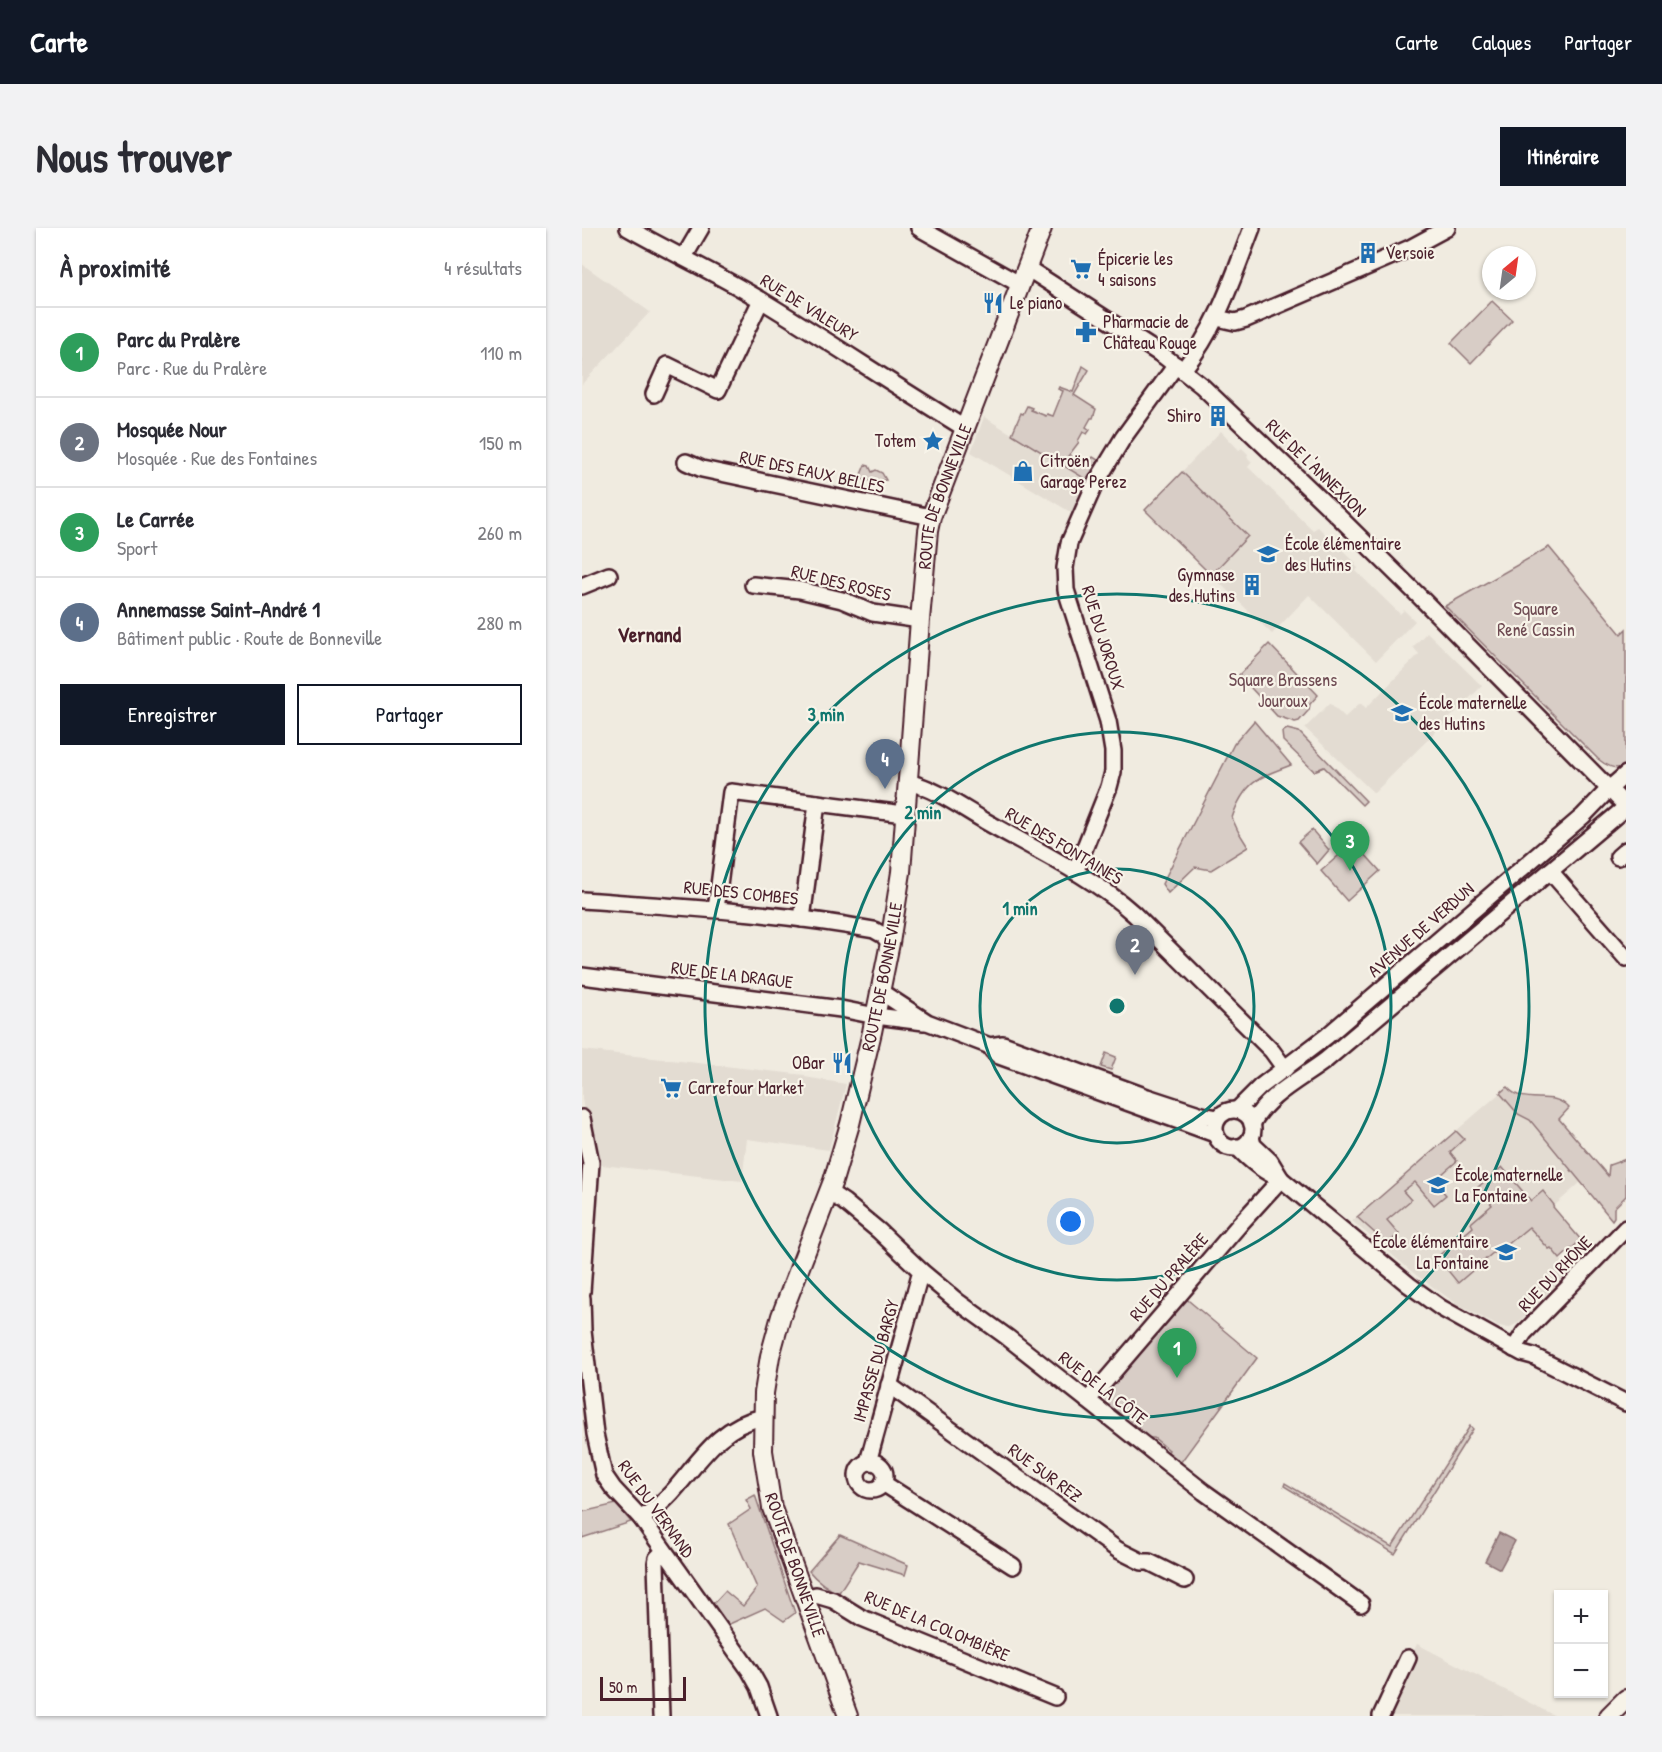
<!DOCTYPE html>
<html lang="fr">
<meta charset="utf-8">
<style>
:root{--surface:#fff;--page:#f2f2f3;--text:#2b2b33;--muted:#7c7c81;--line:#e1e1e2;--accent:#111827}
body{margin:0;font-family:"Patrick Hand",sans-serif;background:var(--page);color:var(--text)}
.controls{position:absolute;right:18px;bottom:18px;display:grid;overflow:hidden;border-radius:0px;box-shadow:0 2px 4px #0004}
.controls button{width:54px;height:54px;display:grid;place-items:center;padding:0;border:0;border-bottom:2px solid var(--line);background:var(--surface);color:var(--text);font:30px sans-serif}
.compass{position:absolute;left:900px;top:18px;width:54px;height:54px;border-radius:50%;background:var(--surface);box-shadow:0 2px 4px #0004;rotate:29deg}
.scale{position:absolute;left:18px;bottom:15px;width:86px;box-sizing:border-box;padding-left:6px;border:3px solid #4a1f2b;border-top:0;font-size:16px;line-height:21px;white-space:nowrap;color:#4a1f2b;-webkit-text-stroke:4px #f7f3e8;paint-order:stroke}
.you{position:absolute;left:489px;top:994px;width:21px;height:21px;margin:-15px;border:4px solid #fff;border-radius:50%;background:#1a73e8;box-shadow:0 0 0 9px #1a73e833}
.badge{display:grid;place-items:center;width:39px;height:39px;border-radius:50%;background:var(--accent);color:#fff;font-size:20px;font-weight:700}
.pin{position:absolute;translate:-50% -50px;filter:drop-shadow(0 2px 3px #0008)}
.pin::after{content:'';position:absolute;top:32px;width:21px;height:18px;background:inherit;clip-path:polygon(0 0,100% 0,50% 100%)}
.list{margin:0;padding:0;list-style:none}
h2{display:flex;justify-content:space-between;align-items:center;height:78px;margin:0;padding:0 24px;font-size:26px}
h2 small{font-size:20px;font-weight:400;color:var(--muted)}
.list li{display:grid;grid-template-columns:39px 1fr auto;gap:18px;align-items:center;box-sizing:border-box;height:90px;padding:0 24px;border-top:2px solid var(--line)}
.list b{display:block;font-size:22px;white-space:nowrap}
.list p{margin:0;font-size:20px;white-space:nowrap;color:var(--muted)}
.list em{font-size:20px;font-style:normal;color:var(--muted)}
.actions{display:flex;gap:12px;padding:18px 24px}
.actions a{flex:1;padding:14px 0;border:2px solid var(--accent);border-radius:0px;text-align:center;font-size:21px;color:var(--accent)}
.actions .main{background:var(--accent);color:#fff}
.map{position:relative;flex:none;width:1044px;height:1488px;overflow:hidden;border-radius:0px}
header{display:flex;align-items:center;gap:36px;box-sizing:border-box;height:84px;padding:0 30px;background:var(--accent);color:#fff}
header strong{font-size:28px}
nav{display:flex;gap:33px;margin-inline-start:auto;font-size:21px}
.intro{display:flex;align-items:center;justify-content:space-between;box-sizing:border-box;height:144px;padding:0 36px}
h1{margin:0;font-size:42px}
.button{padding:15px 27px;border-radius:0px;background:var(--accent);color:#fff;font-size:21px;font-weight:700}
main{display:flex;gap:36px;padding:0 36px}
aside{flex:1;background:var(--surface);border-radius:0px;box-shadow:0 2px 4px #0004}
.map>svg:first-child{display:block}
.built{fill:#e3dcd2}
.green{fill:#d8cdc6;stroke:#917678;stroke-width:1.5}
.water{fill:#b7a4a2;stroke:#8b6f72;stroke-width:1.5}
.lines{fill:none;stroke-linecap:round;stroke-linejoin:round}
.minor-casing{stroke:#4a1f2b;stroke-width:20}
.major-casing{stroke:#4a1f2b;stroke-width:22}
.minor{stroke:#f7f3e8;stroke-width:15}
.major{stroke:#f7f3e8;stroke-width:18}
.ring{fill:none;stroke:#0f766e;stroke-width:3}
.labels{text-anchor:middle;stroke-width:4.5;stroke-linejoin:round;paint-order:stroke}
.poi-label{font-size:18px;fill:#4a1f2b;stroke:#f7f3e8;text-anchor:start}
.street-label{font-size:18px;fill:#4a1f2b;stroke:#f7f3e8}
.park-label{font-size:18px;fill:#6e4a52;stroke:#f7f3e8}
.quarter-label{font-size:21px;font-weight:bold;fill:#4a1f2b;stroke:#f7f3e8}
.centre{fill:#0f766e;stroke:#f7f3e8;stroke-width:3}
.ring-label{font-size:18px;text-anchor:middle;font-weight:bold;fill:#0f766e;stroke:#f7f3e8;stroke-width:4.5;stroke-linejoin:round;paint-order:stroke}
</style>
<header>
<strong>Carte</strong>
<nav><a>Carte</a><a>Calques</a><a>Partager</a></nav>
</header>
<div class="intro"><h1>Nous trouver</h1><a class="button">Itinéraire</a></div>
<main>
<aside>
<h2>À proximité<small>4 résultats</small></h2>
<ul class="list">
<li><span class="badge" style="background:#2e9e5b">1</span><div><b>Parc du Pralère</b><p>Parc · Rue du Pralère</p></div><em>110 m</em></li>
<li><span class="badge" style="background:#6b7280">2</span><div><b>Mosquée Nour</b><p>Mosquée · Rue des Fontaines</p></div><em>150 m</em></li>
<li><span class="badge" style="background:#2e9e5b">3</span><div><b>Le Carrée</b><p>Sport</p></div><em>260 m</em></li>
<li><span class="badge" style="background:#5c6f8a">4</span><div><b>Annemasse Saint-André 1</b><p>Bâtiment public · Route de Bonneville</p></div><em>280 m</em></li>
</ul>
<div class="actions"><a class="main">Enregistrer</a><a>Partager</a></div>
</aside>
<div class="map">
<svg width="1044" height="1488" viewBox="0 0 1044 1488">
<rect width="100%" height="100%" fill="#f0ebe0"/>
<filter id="ink" filterUnits="userSpaceOnUse"><feTurbulence type="fractalNoise" baseFrequency=".0167" numOctaves="2"/><feDisplacementMap in="SourceGraphic" scale="12" xChannelSelector="R" yChannelSelector="G"/><feConvolveMatrix kernelMatrix="1 2 1 2 8 2 1 2 1" color-interpolation-filters="sRGB"/></filter>
<g filter="url(#ink)">
<g class="built">
<path d="M0 36 68 84 0 156Z"/>
<path d="M402 189 505 252 490 285 389 224Z"/>
<path d="M639 203 657 222 660 220 666 226 665 229 670 234 666 239 731 302 736 299 774 335 773 337 776 340 774 343 818 386 822 382 833 393 794 433 727 367 690 406 563 282Z"/>
<path d="M845 404 900 458 792 565 723 500 748 475 763 489 778 475 784 480 837 426 831 419Z"/>
<path d="M0 822 223 847V849L264 856 247 922 165 911 160 953 11 936 0 871Z"/>
<path d="M918 865 936 886 948 892 999 954 971 979 999 1012 978 1031 987 1042 936 1095 926 1100 914 1097 875 1076 834 1047 770 993Z"/>
<path d="M835 1416 973 1488H803Z"/>
</g>
<g class="green">
<path d="M910 73 930 92 889 135 869 115Z"/>
<path d="M501 138 507 142 492 167 514 181 511 190H509L504 199 508 202 505 206 501 204 496 213 497 214 487 227 505 238 511 229 516 232 505 252 430 206 439 185 441 186 445 178 450 180 449 182 464 188 465 186 471 188 481 163 476 161 477 159 491 164Z"/>
<path d="M283 237 287 238 290 244 294 242 300 245 304 252 284 253 278 249Z"/>
<path d="M600 244 666 308 629 347 563 282Z"/>
<path d="M967 319 1039 406 1044 401V537C1035 544 1023 537 1016 531L863 378Z"/>
<path d="M687 416 736 467 728 476 727 482 717 493 713 494 695 488 657 447Z"/>
<path d="M672 493 709 537C677 549 662 554 650 590L656 603 666 619 629 642 613 639 586 665 580 656 652 516Z"/>
<path d="M705 501 717 504 784 573 780 577 742 539 732 543 701 513 700 504Z"/>
<path d="M730 602 747 622 735 636 716 614Z"/>
<path d="M772 614 798 643 765 673 739 643Z"/>
<path d="M524 825 534 829 529 842 519 839Z"/>
<path d="M925 859C943 880 969 860 987 880L977 891 1026 948 1027 937 1044 931V968L1032 980V989L1030 992 948 892 936 886 918 865Z"/>
<path d="M874 903 882 911 868 924 875 933 852 953 864 967 852 977 833 954 821 963 829 972 805 992 817 1006 805 1016 775 989Z"/>
<path d="M920 939 949 973 961 963 972 977 971 979 999 1012 978 1031 969 1020 967 1021 947 999 914 1026 912 1024 876 1055 855 1029 891 999 889 995 910 977 896 959Z"/>
<path d="M601 1068 675 1130 596 1238 583 1228 587 1222 572 1210H564L513 1169Z"/>
<path d="M888 1198 891 1201 813 1326 702 1258 703 1255 810 1319Z"/>
<path d="M173 1267 213 1385 202 1393 183 1380 143 1398 129 1378 143 1363 161 1378 175 1360 147 1296 169 1281 164 1272Z"/>
<path d="M34 1276 49 1294 0 1310V1284Z"/>
<path d="M258 1307 326 1337 323 1347 277 1333 256 1366C245 1359 235 1353 227 1343Z"/>
</g>
<path class="water" d="M917 1305 933 1313 918 1341 903 1333Z"/>
<g class="lines">
<defs>
<g id="minor">
<path d="M46 0C90 25 136 46 179 72 248 114 315 159 384 201"/>
<path d="M337 0 439 57"/>
<path d="M102 29 119 0"/>
<path d="M445 40 583 129 620 158 759 291 837 368 1044 578"/>
<path d="M635 90 653 94 664 91 826 21 865 0"/>
<path d="M601 142C636 98 650 52 670 0"/>
<path d="M72 166 85 137 136 162 179 72"/>
<path d="M104 234 120 241 349 289"/>
<path d="M171 357 218 362 260 372 291 385 338 392"/>
<path d="M0 358 27 347"/>
<path d="M325 554C353 560 379 579 403 593 452 621 510 648 552 686L690 823 703 841"/>
<path d="M1036 629 1044 622"/>
<path d="M968 643 1044 730"/>
<path d="M493 644 527 559 531 544V523L526 493 484 362 483 340 487 315 512 258 541 210 594 137"/>
<path d="M0 672C98 679 195 684 292 702L301 707 308 715"/>
<path d="M134 681 149 564 322 586"/>
<path d="M220 691 235 575"/>
<path d="M0 748 259 781 294 788 342 794"/>
<path d="M299 764 345 794 408 818 421 816 565 869 620 887 636 890"/>
<path d="M408 818 411 823 417 828 633 906"/>
<path d="M655 882 678 859 745 808 1001 588 1027 561 1044 546"/>
<circle cx="652" cy="901" r="19"/>
<path d="M0 890 9 935 0 1064"/>
<path d="M670 896C685 867 719 851 744 832L1044 579"/>
<path d="M669 909 671 917 688 933 699 951"/>
<path d="M655 919C668 933 681 944 699 951L827 1057 859 1080 940 1125 951 1128 1044 1175"/>
<path d="M247 964 262 974 297 1003 339 1043 375 1073 425 1109 622 1264 779 1376"/>
<path d="M0 1070 1 1103 13 1206 22 1247 31 1260 59 1290 168 1443 177 1459 187 1488"/>
<path d="M932 1121 942 1105 1044 1000"/>
<path d="M307 1157 536 1322 560 1334H567L603 1352"/>
<path d="M505 1172 519 1158 658 996 699 951"/>
<path d="M286 1234 339 1043"/>
<circle cx="289" cy="1248" r="14"/>
<path d="M301 1255 431 1338"/>
<path d="M59 1290C107 1263 120 1202 181 1189"/>
<path d="M222 1370 234 1367 251 1372 280 1390 473 1469"/>
<path d="M79 1488 74 1335 75 1330 82 1323"/>
<path d="M799 1488 826 1430"/>
</g>
<g id="major">
<path id="s1" d="M266 1488 190 1280 181 1223 182 1165 188 1128 199 1088 251 953 268 896 290 804 308 715 319 644 338 392 346 303 349 289 460 0"/>
<path d="M1027 1488 1044 1471"/>
</g>
</defs>
<use href="#minor" class="minor-casing"/>
<use href="#major" class="major-casing"/>
<use href="#minor" class="minor"/>
<use href="#major" class="major"/>
</g>
</g>
<g class="ring">
<circle cx="535" cy="778" r="137"/>
<circle cx="535" cy="778" r="274"/>
<circle cx="535" cy="778" r="412"/>
</g>
<defs>
<symbol id="building-bare" viewBox="-9 -9 18 18"><path d="M-4-6H4V6H1V3H-1V6H-4ZM-2.5-4.3h1.7v1.8h-1.7ZM.8-4.3h1.7v1.8H.8ZM-2.5-1h1.7V.8h-1.7ZM.8-1h1.7V.8H.8Z" fill="#1f6fb2" stroke="#f7f3e8" stroke-width="2.5" paint-order="stroke"/></symbol>
<symbol id="supermarket-bare" viewBox="-9 -9 18 18"><path d="M-6-5.5h2.5l.6 2H6L4.5 2H-2.5L-4.4-4H-6ZM-1.5 3.2a1.3 1.3 0 1 0 .1 0ZM3 3.2a1.3 1.3 0 1 0 .1 0Z" fill="#1f6fb2" stroke="#f7f3e8" stroke-width="2.5" paint-order="stroke"/></symbol>
<symbol id="restaurant-bare" viewBox="-9 -9 18 18"><path d="M-5-6h1v4h1v-4h1v4h1v-4h1v5L-1.5 .5V6h-2V.5L-5-1ZM5-6V6H3V1.5H1.5Q1.5-4 5-6Z" fill="#1f6fb2" stroke="#f7f3e8" stroke-width="2.5" paint-order="stroke"/></symbol>
<symbol id="pharmacy-bare" viewBox="-9 -9 18 18"><path d="M-2-6h4v4h4v4h-4v4h-4v-4h-4v-4h4Z" fill="#1f6fb2" stroke="#f7f3e8" stroke-width="2.5" paint-order="stroke"/></symbol>
<symbol id="sight-bare" viewBox="-9 -9 18 18"><path d="M0-6L1.8-2.2L6-1.7L2.9 1.2L3.7 5.4L0 3.3L-3.7 5.4L-2.9 1.2L-6-1.7L-1.8-2.2Z" fill="#1f6fb2" stroke="#f7f3e8" stroke-width="2.5" paint-order="stroke"/></symbol>
<symbol id="shop-bare" viewBox="-9 -9 18 18"><path d="M-5-2.5h2.3a2.7 3.5 0 0 1 5.4 0H5L5.5 6h-11ZM-1.5-2.5h3a1.5 2.3 0 0 0-3 0Z" fill="#1f6fb2" stroke="#f7f3e8" stroke-width="2.5" paint-order="stroke"/></symbol>
<symbol id="school-bare" viewBox="-9 -9 18 18"><path d="M0-5L7-2L0 1L-7-2ZM-4 1L0 2.5L4 1V4Q0 6-4 4Z" fill="#1f6fb2" stroke="#f7f3e8" stroke-width="2.5" paint-order="stroke"/></symbol>
</defs>
<g fill-rule="evenodd">
<use href="#building-bare" x="771" y="10" width="30" height="30"/>
<use href="#supermarket-bare" x="484" y="26" width="30" height="30"/>
<use href="#restaurant-bare" x="396" y="60" width="30" height="30"/>
<use href="#pharmacy-bare" x="489" y="89" width="30" height="30"/>
<use href="#building-bare" x="621" y="173" width="30" height="30"/>
<use href="#sight-bare" x="336" y="198" width="30" height="30"/>
<use href="#shop-bare" x="426" y="228" width="30" height="30"/>
<use href="#school-bare" x="671" y="311" width="30" height="30"/>
<use href="#building-bare" x="655" y="342" width="30" height="30"/>
<use href="#school-bare" x="805" y="470" width="30" height="30"/>
<use href="#restaurant-bare" x="245" y="820" width="30" height="30"/>
<use href="#supermarket-bare" x="74" y="845" width="30" height="30"/>
<use href="#school-bare" x="841" y="942" width="30" height="30"/>
<use href="#school-bare" x="909" y="1009" width="30" height="30"/>
</g>
<g class="labels">
<g class="poi-label">
<text x="803" y="31">Versoie</text>
<text x="516" y="37">Épicerie les<tspan x="516" dy="21">4 saisons</tspan></text>
<text x="428" y="81">Le piano</text>
<text x="521" y="100">Pharmacie de<tspan x="521" dy="21">Château Rouge</tspan></text>
<text x="619" y="194" text-anchor="end">Shiro</text>
<text x="334" y="219" text-anchor="end">Totem</text>
<text x="458" y="239">Citroën<tspan x="458" dy="21">Garage Perez</tspan></text>
<text x="703" y="322">École élémentaire<tspan x="703" dy="21">des Hutins</tspan></text>
<text x="653" y="353" text-anchor="end">Gymnase<tspan x="653" dy="21">des Hutins</tspan></text>
<text x="837" y="481">École maternelle<tspan x="837" dy="21">des Hutins</tspan></text>
<text x="243" y="841" text-anchor="end">OBar</text>
<text x="106" y="866">Carrefour Market</text>
<text x="873" y="953">École maternelle<tspan x="873" dy="21">La Fontaine</tspan></text>
<text x="907" y="1020" text-anchor="end">École élémentaire<tspan x="907" dy="21">La Fontaine</tspan></text>
</g>
<g class="street-label">
<text transform="translate(227 80) rotate(32)" y="6">RUE DE VALEURY</text>
<text transform="translate(734 240) rotate(44)" y="6">RUE DE L'ANNEXION</text>
<text transform="translate(230 244) rotate(12)" y="6">RUE DES EAUX BELLES</text>
<text dy="6" stroke="none"><textPath href="#s1" startOffset="1257">ROUTE DE BONNEVILLE</textPath></text>
<text transform="translate(259 355) rotate(14)" y="6">RUE DES ROSES</text>
<text transform="translate(521 410) rotate(73)" y="6">RUE DU JOROUX</text>
<text transform="translate(482 618) rotate(31)" y="6">RUE DES FONTAINES</text>
<text transform="translate(159 665) rotate(6)" y="6">RUE DES COMBES</text>
<text transform="translate(839 702) rotate(-41)" y="6">AVENUE DE VERDUN</text>
<text transform="translate(150 747) rotate(7)" y="6">RUE DE LA DRAGUE</text>
<text dy="6" stroke="none"><textPath href="#s1" startOffset="771">ROUTE DE BONNEVILLE</textPath></text>
<text transform="translate(973 1046) rotate(-46)" y="6">RUE DU RHÔNE</text>
<text transform="translate(587 1049) rotate(-49)" y="6">RUE DU PRALÈRE</text>
<text transform="translate(294 1133) rotate(-74)" y="6">IMPASSE DU BARGY</text>
<text transform="translate(521 1160) rotate(38)" y="6">RUE DE LA CÔTE</text>
<text transform="translate(463 1245) rotate(36)" y="6">RUE SUR REZ</text>
<text transform="translate(74 1281) rotate(54)" y="6">RUE DU VERNAND</text>
<text transform="translate(213 1337) rotate(71)" y="6">ROUTE DE BONNEVILLE</text>
<text transform="translate(355 1398) rotate(23)" y="6">RUE DE LA COLOMBIÈRE</text>
</g>
<g class="park-label">
<text x="954" y="387">Square<tspan x="954" dy="21">René Cassin</tspan></text>
<text x="701" y="458">Square Brassens<tspan x="701" dy="21">Jouroux</tspan></text>
</g>
<g class="quarter-label">
<text x="67" y="414">Vernand</text>
</g>
</g>
<circle cx="535" cy="778" r="9" class="centre"/>
<g class="ring-label">
<text x="244" y="493">3 min</text>
<text x="341" y="591">2 min</text>
<text x="438" y="687">1 min</text>
</g>
</svg>
<div class="controls">
<button>+</button>
<button>−</button>
</div>
<svg class="compass" viewBox="-18 -18 36 36"><path d="M0-13l5 13h-10z" fill="#e53935"/><path d="M0 13l5-13h-10z" fill="#7c7c81"/></svg>
<div class="scale">50 m</div>
<div class="you"></div>
<div class="pin badge" style="left:595px;top:1150px;background:#2e9e5b">1</div>
<div class="pin badge" style="left:553px;top:747px;background:#6b7280">2</div>
<div class="pin badge" style="left:768px;top:643px;background:#2e9e5b">3</div>
<div class="pin badge" style="left:303px;top:561px;background:#5c6f8a">4</div>
</div>
</main>
